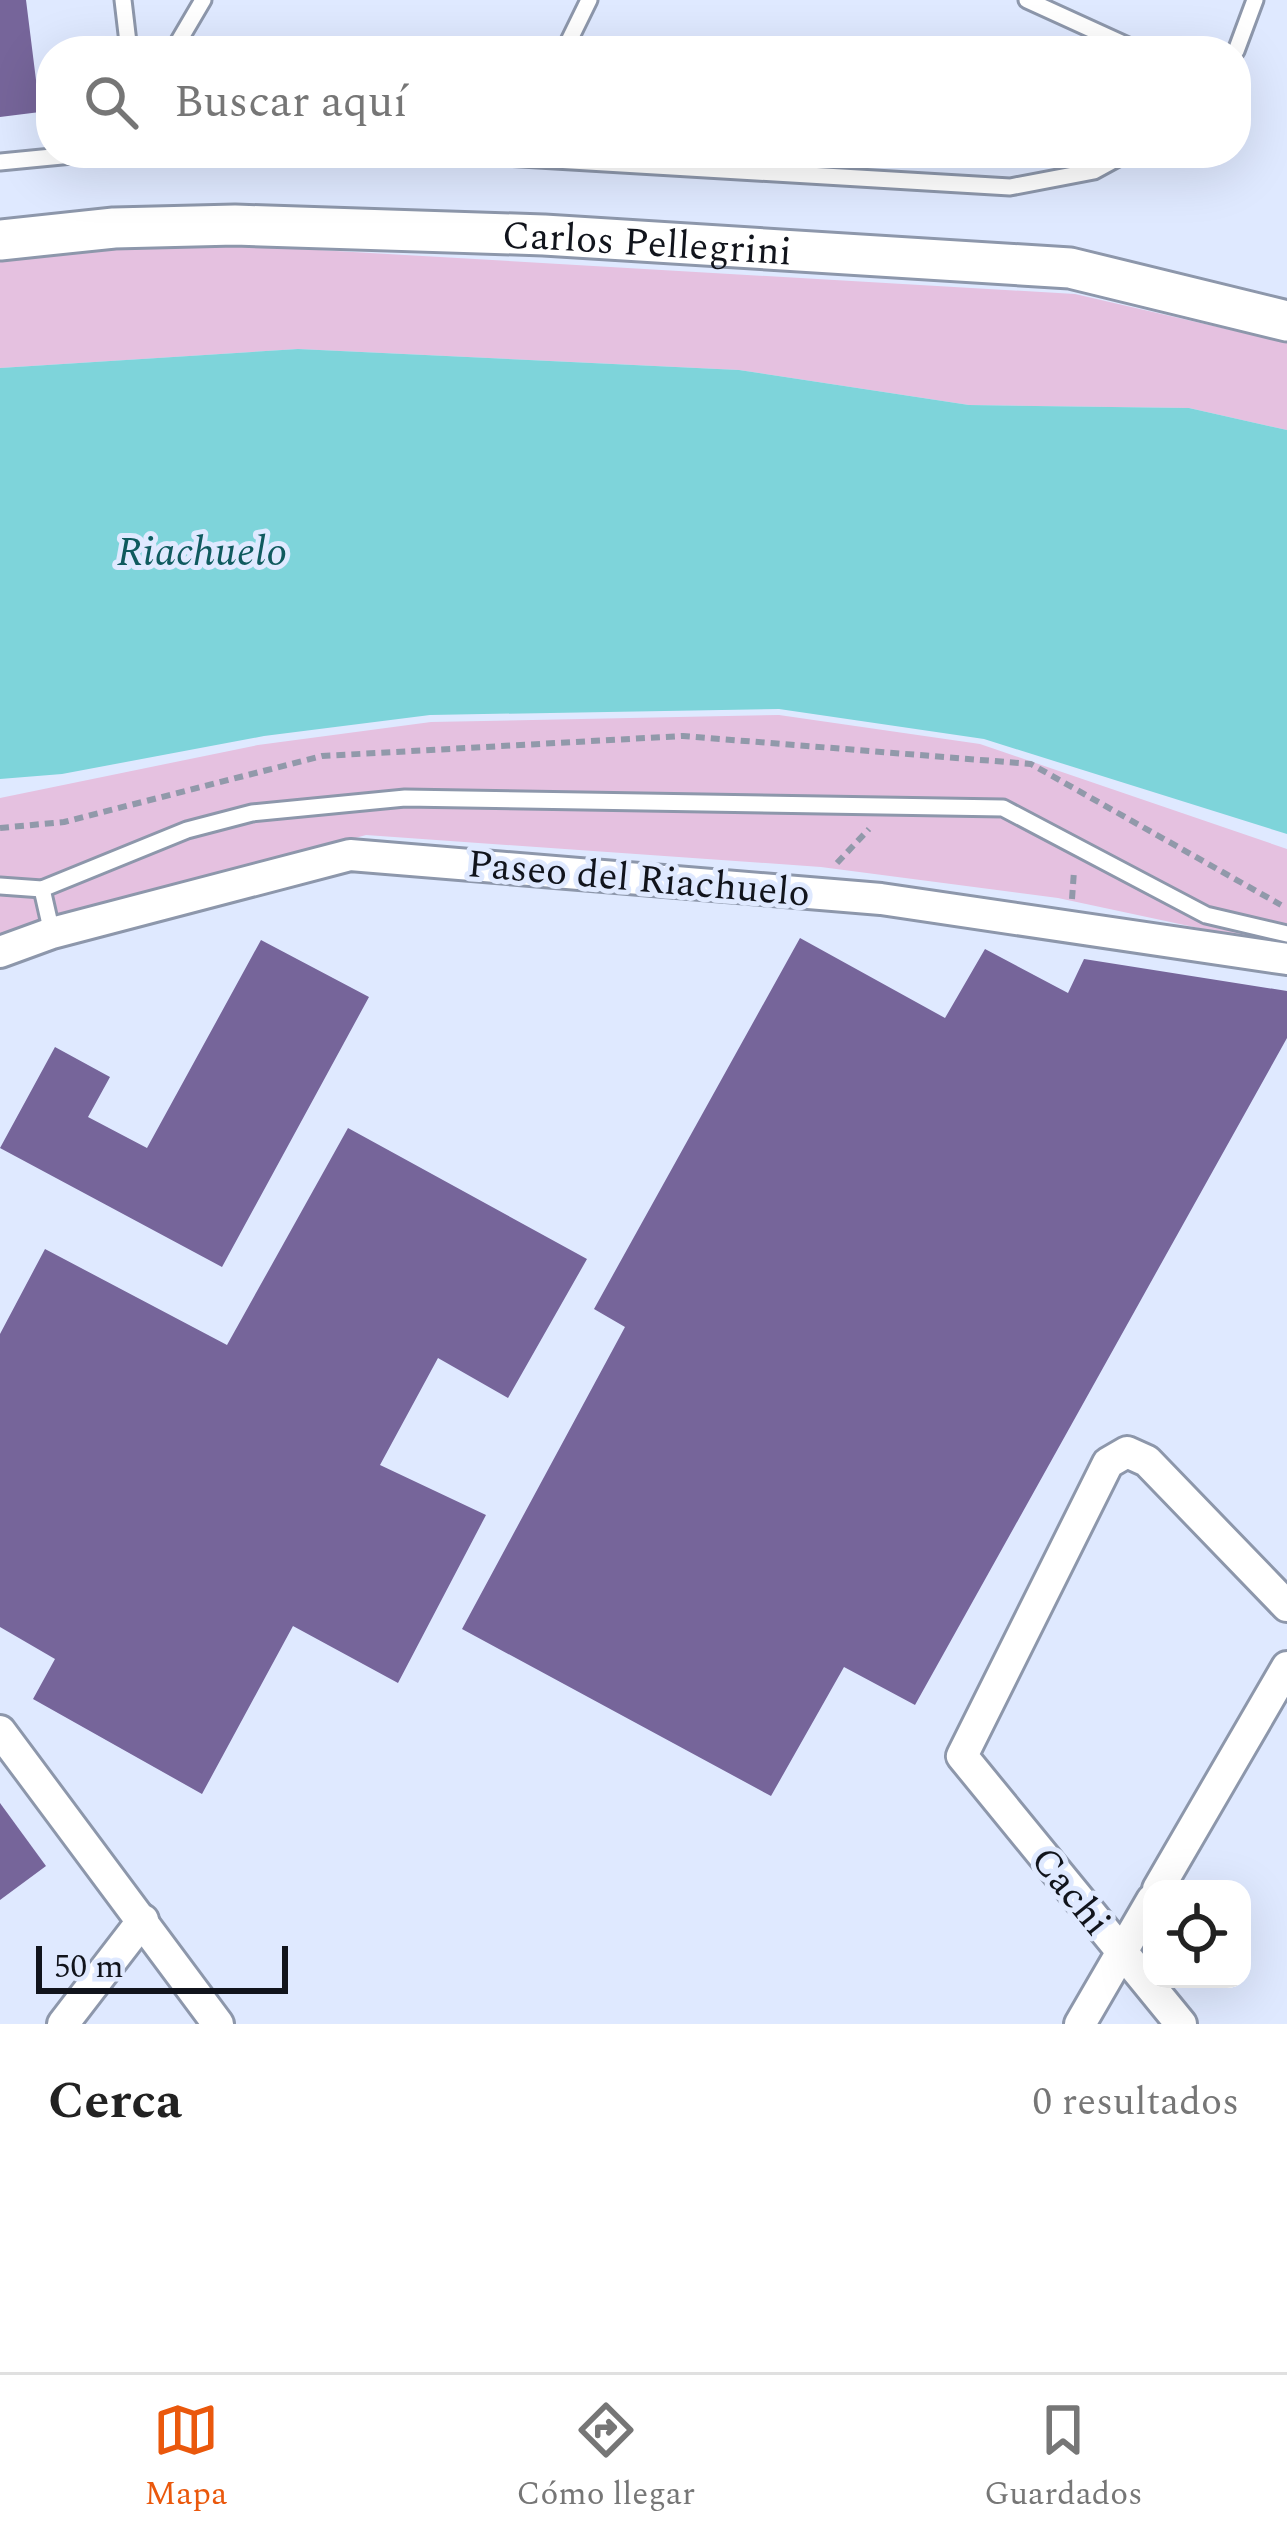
<!DOCTYPE html>
<html lang="es">
<meta charset="utf-8">
<style>
:root{--surface:#fff;--page:#f2f2f2;--text:#222;--muted:#767676;--line:#e0e0e0;--accent:#ea580c}
body{margin:0;font-family:Spectral,serif;background:var(--page);color:var(--text)}
.controls{position:absolute;right:36px;bottom:36px;display:grid;overflow:hidden;border-radius:24px;box-shadow:0 12px 48px #0002}
.controls button{width:108px;height:108px;display:grid;place-items:center;padding:0;border:0;border-bottom:3px solid var(--line);background:var(--surface);color:var(--text);font:60px sans-serif}
.scale{position:absolute;left:36px;bottom:30px;width:252px;box-sizing:border-box;padding-left:12px;border:6px solid #11141c;border-top:0;font-size:33px;line-height:42px;white-space:nowrap;color:#11141c;-webkit-text-stroke:9px #dfe9ff;paint-order:stroke}
.list{margin:0;padding:0;list-style:none}
h2{display:flex;justify-content:space-between;align-items:center;height:156px;margin:0;padding:0 48px;font-size:51px}
h2 small{font-size:39px;font-weight:400;color:var(--muted)}
.icon{flex:none;width:66px;height:66px;fill:none;stroke:currentColor;stroke-width:2;stroke-linecap:round;stroke-linejoin:round}
.map{position:relative;flex:none;width:1287px;height:2024px;overflow:hidden}
.search{position:absolute;background:var(--surface);box-shadow:0 12px 48px #0002;left:36px;right:36px;top:36px;height:132px;display:flex;align-items:center;gap:30px;box-sizing:border-box;padding:0 42px;border-radius:48px;color:var(--muted);font-size:45px}
.sheet{height:348px;background:var(--surface)}
nav{display:flex;justify-content:space-around;align-items:center;box-sizing:border-box;height:168px;border-top:3px solid var(--line);background:var(--surface);font-size:33px;color:var(--muted)}
nav a{display:grid;justify-items:center;gap:6px}
nav .on{color:var(--accent)}
.map>svg:first-child{display:block}
.green{fill:#e5c1e0}
.water{fill:#7ed4da}
.building{fill:#76659a}
.lines{fill:none;stroke-linecap:round;stroke-linejoin:round}
.service-casing{stroke:#8d97ab;stroke-width:21}
.minor-casing{stroke:#8d97ab;stroke-width:36}
.tertiary-casing{stroke:#8d97ab;stroke-width:45}
.path{stroke:#9199aa;stroke-width:6;stroke-dasharray:9 6;stroke-linecap:butt}
.service{stroke:#fff;stroke-width:15}
.minor{stroke:#fff;stroke-width:30}
.tertiary{stroke:#fff;stroke-width:39}
.labels{text-anchor:middle;stroke-width:10;stroke-linejoin:round;paint-order:stroke}
.street-label{font-size:39px;fill:#11141c;stroke:#dfe9ff}
.water-label{font-size:42px;font-style:italic;fill:#0f5a5e;stroke:#dfe9ff}
</style>
<div class="map">
<svg width="1287" height="2024" viewBox="0 0 1287 2024">
<rect width="100%" height="100%" fill="#dfe9ff"/>
<g class="green">
<path d="M147 240 1075 294 1287 343V430L1189 408 969 405 739 370 298 349 0 368V262Z"/>
<path d="M779 715 980 744 1287 849V947L1058 898 821 867 366 835 0 936V798L258 745 431 722Z"/>
</g>
<path class="water" d="M298 349 739 370 969 405 1189 408 1287 430V834L984 739 779 709 430 715 264 736 62 774 0 779V368Z"/>
<g class="building">
<path d="M0 0H26L40 112 0 117Z"/>
<path d="M800 938 945 1018 985 949 1068 993 1084 959 1287 991V1038L915 1705 844 1667 771 1796 462 1629 625 1327 594 1309Z"/>
<path d="M261 940 369 997 222 1267 0 1148 55 1047 110 1077 88 1117 147 1148Z"/>
<path d="M348 1128 587 1259 508 1398 438 1358 380 1465 486 1515 398 1683 293 1626 202 1794 33 1699 55 1659 0 1627V1334L45 1249 227 1345Z"/>
<path d="M0 1803 46 1866 0 1900Z"/>
</g>
<g class="lines">
<defs>
<g id="service">
<path d="M123 0 129 51"/>
<path d="M1027 0 1139 51"/>
<path d="M173 51 203 0"/>
<path d="M564 51 589 0"/>
<path d="M1236 51 1255 0"/>
<path d="M435 153 1010 187 1094 171 1127 153"/>
<path d="M0 162 93 153"/>
<path d="M0 886 42 889 187 830 252 813 405 798 1003 808 1206 915 1287 934"/>
<path d="M42 889 52 933"/>
</g>
<g id="minor">
<path d="M0 952 52 933 350 855 881 899 1287 959"/>
<path d="M0 1731 218 2024"/>
<path d="M1158 1889 1287 1667"/>
<path d="M63 2024 143 1920"/>
<path d="M1080 2024 1152 1900"/>
<path d="M1181 2024 962 1756 1108 1463 1127 1452 1147 1461 1287 1606"/>
</g>
<g id="tertiary">
<path id="s1" d="M0 240 114 228 235 225 544 235 1070 268 1287 321"/>
</g>
</defs>
<use href="#service" class="service-casing"/>
<use href="#minor" class="minor-casing"/>
<use href="#tertiary" class="tertiary-casing"/>
<g class="path">
<path d="M0 828 64 822 322 756 683 736 1031 764 1281 905"/>
<path d="M837 863 869 829"/>
<path d="M1072 899 1074 871"/>
</g>
<use href="#service" class="service"/>
<use href="#minor" class="minor"/>
<use href="#tertiary" class="tertiary"/>
</g>
<g class="labels">
<g class="street-label">
<text dy="14" stroke="none"><textPath href="#s1" startOffset="648">Carlos Pellegrini</textPath></text>
<text transform="translate(639 877) rotate(5)" y="14">Paseo del Riachuelo</text>
<text transform="translate(1072 1890) rotate(51)" y="14">Cachi</text>
</g>
<g class="water-label">
<text x="202" y="565">Riachuelo</text>
</g>
</g>
</svg>
<div class="controls">
<button><svg class="icon" aria-label="locate" viewBox="0 0 24 24"><circle cx="12" cy="12" r="6"/><path d="M12 2v4M12 18v4M2 12h4M18 12h4"/></svg></button>
</div>
<div class="scale">50 m</div>
<div class="search"><svg class="icon" aria-label="search" viewBox="0 0 24 24"><circle cx="10" cy="10" r="6"/><path d="M15 15l6 6"/></svg>Buscar aquí</div>
</div>
<section class="sheet">
<h2>Cerca<small>0 resultados</small></h2>
<ul class="list">
</ul>
</section>
<nav>
<a class="on"><svg class="icon" aria-label="map" viewBox="0 0 24 24"><path d="M3 6l6-2 6 2 6-2v14l-6 2-6-2-6 2zM9 4v14M15 6v14"/></svg>Mapa</a>
<a><svg class="icon" aria-label="directions" viewBox="0 0 24 24"><path d="M12 3l9 9-9 9-9-9zM9 14v-3h6M13 9l2 2-2 2"/></svg>Cómo llegar</a>
<a><svg class="icon" aria-label="saved" viewBox="0 0 24 24"><path d="M7 4h10v16l-5-4-5 4z"/></svg>Guardados</a>
</nav>
